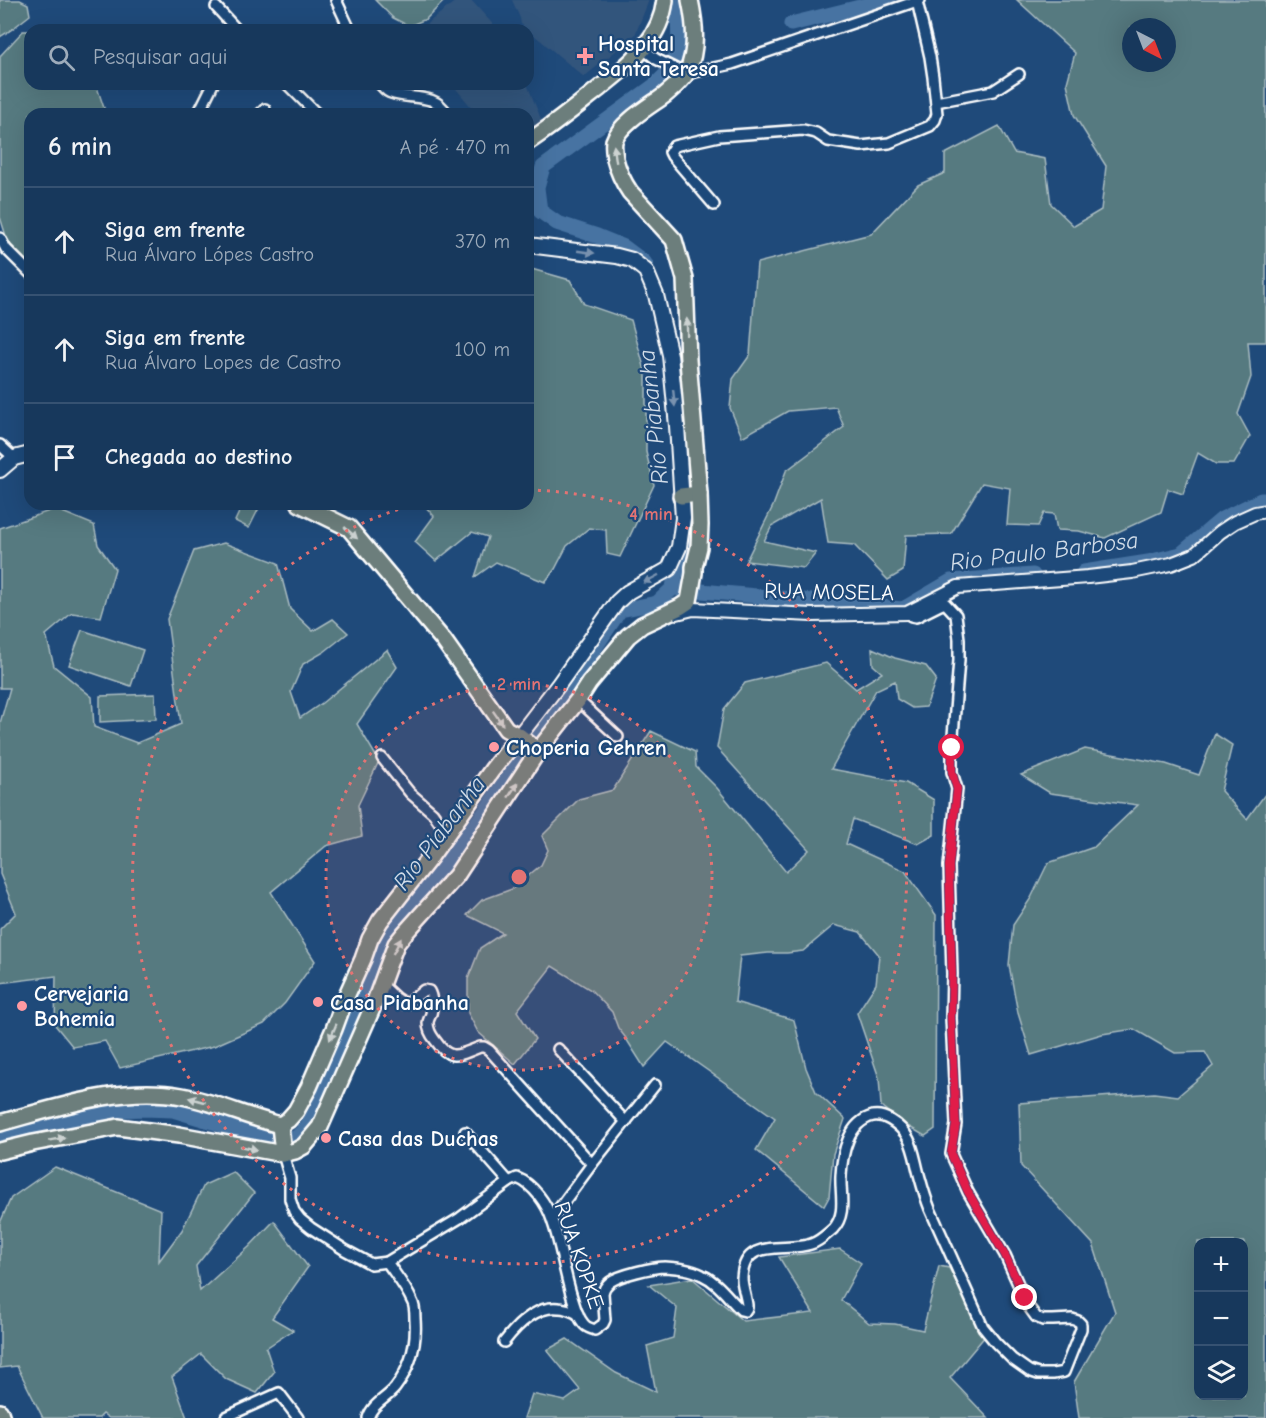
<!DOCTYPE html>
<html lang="pt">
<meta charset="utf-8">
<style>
:root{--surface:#17385c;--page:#203f62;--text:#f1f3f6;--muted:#9eacbb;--line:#365272}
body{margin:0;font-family:"Comic Neue",sans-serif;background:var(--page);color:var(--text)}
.controls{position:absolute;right:18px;bottom:18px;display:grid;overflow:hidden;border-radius:12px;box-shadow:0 6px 24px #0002}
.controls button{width:54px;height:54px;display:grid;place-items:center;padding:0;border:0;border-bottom:2px solid var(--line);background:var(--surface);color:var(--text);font:30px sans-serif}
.compass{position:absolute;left:1122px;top:18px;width:54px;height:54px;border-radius:50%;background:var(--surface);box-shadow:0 6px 24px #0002;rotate:138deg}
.stop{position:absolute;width:18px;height:18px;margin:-14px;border:4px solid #e11d48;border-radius:50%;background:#fff}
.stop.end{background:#e11d48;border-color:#fff;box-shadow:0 2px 6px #0008}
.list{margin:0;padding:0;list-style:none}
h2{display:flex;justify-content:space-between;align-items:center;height:78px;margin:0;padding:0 24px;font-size:26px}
h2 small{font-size:20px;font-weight:400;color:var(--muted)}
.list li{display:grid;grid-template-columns:39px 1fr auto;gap:18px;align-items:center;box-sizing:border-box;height:108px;padding:0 24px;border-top:2px solid var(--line)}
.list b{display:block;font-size:22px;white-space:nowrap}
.list p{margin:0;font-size:20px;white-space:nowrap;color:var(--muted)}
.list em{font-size:20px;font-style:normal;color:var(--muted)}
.icon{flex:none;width:33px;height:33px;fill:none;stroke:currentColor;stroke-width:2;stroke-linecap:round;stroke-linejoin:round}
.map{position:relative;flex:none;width:1266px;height:1418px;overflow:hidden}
.search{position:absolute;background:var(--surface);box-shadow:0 6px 24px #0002;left:24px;top:24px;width:510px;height:66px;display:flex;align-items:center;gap:15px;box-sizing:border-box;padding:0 21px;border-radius:18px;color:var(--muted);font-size:22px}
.panel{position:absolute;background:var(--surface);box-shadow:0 6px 24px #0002;left:24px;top:108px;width:510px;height:402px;border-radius:18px}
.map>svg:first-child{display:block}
.built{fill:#33547c}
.green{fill:#567a80;stroke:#aabcc0;stroke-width:1.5;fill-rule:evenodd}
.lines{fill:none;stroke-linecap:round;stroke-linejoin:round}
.river{stroke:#4773a2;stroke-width:15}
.minor-casing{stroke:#fff;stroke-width:14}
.tertiary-casing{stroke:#fff;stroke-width:16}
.secondary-casing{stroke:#fff;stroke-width:18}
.primary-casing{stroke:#fff;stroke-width:20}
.minor{stroke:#1f4a7a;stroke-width:9}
.tertiary{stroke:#1f4a7a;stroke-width:12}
.secondary{stroke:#1f4a7a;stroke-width:14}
.primary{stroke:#6c7e7c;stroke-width:15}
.oneway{fill:#ccd2d1}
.oneway2{fill:#7992af}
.route{stroke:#e11d48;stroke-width:8}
.ring{fill:none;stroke:#e47373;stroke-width:3;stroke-dasharray:3 6}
.poi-dot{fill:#ff9aa2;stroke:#1f4a7a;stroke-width:2}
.labels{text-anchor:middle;stroke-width:4.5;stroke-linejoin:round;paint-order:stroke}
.poi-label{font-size:22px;font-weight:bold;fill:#fff;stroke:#1f4a7a;text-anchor:start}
.street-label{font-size:22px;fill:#fff;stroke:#1f4a7a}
.water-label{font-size:24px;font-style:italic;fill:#d1dce8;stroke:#1f4a7a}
.centre{fill:#e47373;stroke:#1f4a7a;stroke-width:3}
.ring-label{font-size:18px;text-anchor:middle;font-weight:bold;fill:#e47373;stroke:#1f4a7a;stroke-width:4.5;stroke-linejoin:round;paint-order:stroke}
</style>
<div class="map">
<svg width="1266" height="1418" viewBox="0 0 1266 1418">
<rect width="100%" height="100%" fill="#1f4a7a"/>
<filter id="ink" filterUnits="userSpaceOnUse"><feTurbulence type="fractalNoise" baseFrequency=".0167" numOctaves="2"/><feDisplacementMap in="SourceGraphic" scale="12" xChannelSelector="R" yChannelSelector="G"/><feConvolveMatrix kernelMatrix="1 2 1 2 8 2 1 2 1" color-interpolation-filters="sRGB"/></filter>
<g filter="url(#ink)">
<g class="built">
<path d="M457 0H471L498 30H419Z"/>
<path d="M512 0H649L635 35 584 77 521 24 520 18Z"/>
<path d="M452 84H527L543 124 528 133V114H477Z"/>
</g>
<g class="green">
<path d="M0 0H20L28 4 30 15 11 30 0 37Z"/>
<path d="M375 0H445L426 19 409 26 393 18Z"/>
<path d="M1017 0H1266V342H1248L1251 377 1238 414 1250 436 1234 464H1216L1198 453 1183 494 1168 489 1161 512 1105 538 1079 531 1057 530 1054 514 1044 513 1038 526 1007 525 1010 488 982 483 951 534 906 535 903 571 888 580 854 545 828 543 821 498 772 526 764 541 816 553 804 568 746 561 773 506 786 471 844 427 836 407 788 411 742 437 730 408 733 379 750 355 757 263 871 234 918 185 945 173V154L999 126 1014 153 1045 159 1051 204 1074 226 1101 210 1106 166 1074 115 1067 83 1075 53ZM1131 27H1167V63H1131Z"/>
<path d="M23 31H30V84H96L105 111 104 114H30V264L10 244 6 236 0 217V56Z"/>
<path d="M528 268 570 280 584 304 631 320 646 374V452L654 485 620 557 607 554 606 530 589 528 567 546 555 569 545 582 496 562 475 577 488 537 472 532 436 561 415 542 434 516 423 504H528Z"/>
<path d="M243 504H261L249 528 235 521Z"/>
<path d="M55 509 94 525 98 545 115 569 101 617 72 613 46 635 54 666 92 697 94 727 137 743 181 724 167 619 194 551 224 543 278 563 290 609 313 631 333 619 348 633 324 652 303 664 291 692 300 718 322 703 387 650 397 667 357 724 379 761 358 805 362 836 326 846 271 892 315 961 285 1003 264 1024 214 1046 120 1068 105 1041 73 1047 55 1025 56 976 0 983V929L16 913 0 874V723L10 688H0V528Z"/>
<path d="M82 630 143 650 131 686 69 665Z"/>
<path d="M872 648 895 658 926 666 936 679 926 707 912 708 897 699 895 681 876 690 831 769 906 783 934 800V835L918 844 853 819 846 844 905 871 936 915 935 1129 925 1136 899 1121 881 1106 879 1078 857 1013 876 984 879 955 860 932 834 925 803 951 787 953H768L740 956 735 1002 794 1020 806 1068 816 1092 845 1119 833 1154 829 1197 824 1206 756 1150 775 1118 667 1042 644 1067 625 1037 618 1028 612 1012 591 990 552 966 517 1011 535 1039 515 1064 478 1032 468 1013V979L480 948 503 933 467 915 482 900 512 889 541 865 548 850 542 836 579 799 613 790 651 731 695 752 696 767 717 788 786 872 809 850 717 748 724 709 745 683 826 663 856 689 882 673 873 665Z"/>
<path d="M155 694 156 719 100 722V696Z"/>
<path d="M1215 734 1232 745 1221 791 1247 819 1266 793V1418H1079L1074 1382 1115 1312 1093 1244 1021 1166 1019 1103 1154 1093 1178 1096 1213 1066 1205 1052 1175 1053 1134 1029 1102 1034 1031 1055 1018 1013 1009 965 1013 925 1031 898 1048 863 1094 847 1138 805 1050 793 1021 775 1085 749 1166 764 1199 775ZM1198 1242H1244V1396H1198Z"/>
<path d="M55 1167 161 1210 159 1261 182 1230 204 1185 233 1172 254 1193 196 1266 200 1291 249 1247 274 1221 308 1267 272 1318 293 1330 266 1348 274 1372 257 1393 226 1379 201 1354 172 1377 187 1418H109L103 1414 99 1418H43L17 1366 0 1368V1223L11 1198Z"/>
<path d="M840 1249 861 1263 841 1300 869 1323 895 1324 923 1330 939 1266 949 1268 980 1329 986 1335 950 1378 988 1418H524L532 1394 565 1401 580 1390 547 1350 567 1339 616 1373 656 1392 647 1346 673 1338 677 1308 649 1285 692 1278 743 1321 813 1313 779 1257Z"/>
</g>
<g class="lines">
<g class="river">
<path d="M791 24 888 0"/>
<path d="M646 265 644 262 624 247 597 236 557 223 540 211 537 188 543 167 655 85 668 72 679 51 678 6 676 0"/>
<path d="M1084 572 1148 562 1181 554 1222 519 1261 500H1266"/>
<path d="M679 589 903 609 951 581 1033 575"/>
<path d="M0 1136 38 1125 118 1110 144 1109 173 1110 272 1140C281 1140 290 1142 298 1136 312 1125 322 1099 328 1084 341 1051 352 1018 365 985 373 965 382 946 394 928L483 815 620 610 657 603 673 588 675 576 683 553 685 538"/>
</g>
<defs>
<g id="minor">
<path d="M336 0 350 30"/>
<path d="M216 7 237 30"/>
<path d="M643 49 656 59 686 74 732 64 920 0"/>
<path d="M287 84 317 114"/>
<path d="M380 84C383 87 386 92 391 93 410 100 435 92 447 114"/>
<path d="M936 102 993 91 1019 74"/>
<path d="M198 114 213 84"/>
<path d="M260 114 265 109"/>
<path d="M714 205 672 156 670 152 674 146 719 136 803 130 816 133 828 141 861 146 889 143 930 126 935 120 937 114 933 77 930 57 917 1"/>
<path d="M0 238 6 249 30 273"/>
<path d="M0 445 14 458"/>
<path d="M578 700 618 737"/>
<path d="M382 758 410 793 433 813 447 833"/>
<path d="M381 984 396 998 405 1004 408 1003 424 990 429 991C432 996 433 1007 431 1014 430 1017 428 1020 428 1023 428 1029 431 1035 435 1040 451 1063 458 1055 480 1047H484L489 1050 592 1164"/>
<path d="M558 1049 626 1122"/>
<path d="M465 1132 509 1182"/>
<path d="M283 1154 290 1178V1199L294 1211 300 1219 311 1228 345 1250 371 1264 387 1262 410 1248 460 1218 509 1182 517 1178C533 1184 547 1204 552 1220 561 1245 564 1272 572 1297 575 1306 577 1316 583 1323 586 1328 590 1328 595 1330L603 1324 605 1320 603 1293C604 1288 606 1285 610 1282 619 1275 654 1267 665 1267 678 1268 691 1269 702 1275 718 1282 728 1298 741 1310L745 1311 747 1308V1305C746 1296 742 1286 742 1278 744 1236 785 1253 811 1244 819 1242 827 1234 833 1229 847 1214 840 1194 841 1176 842 1154 848 1122 873 1116 879 1115 885 1117 890 1120 914 1134 913 1154 920 1178 923 1189 926 1199 930 1209L983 1327 996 1343 1012 1359 1029 1371 1038 1374H1053L1064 1372 1081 1329V1324L1078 1321 1072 1319 1053 1320H1043L1036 1317 1028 1306 1005 1255 968 1192 951 1154 956 1124 951 1018 952 974 949 866 957 789 952 772V748L959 660V639L956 615 945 603 940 605 916 617 911 616 907 613"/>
<path d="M552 1218 592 1164 655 1085"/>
<path d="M504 1342C517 1325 536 1305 559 1308 566 1308 572 1311 578 1314"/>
<path d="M226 1417 279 1393 298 1418"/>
<path d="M368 1418C372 1404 386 1399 395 1388 411 1367 417 1344 415 1319 415 1313 415 1306 412 1301 406 1287 395 1274 387 1262"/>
</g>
<path id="tertiary" d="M677 613 693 609 812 615 907 613 958 587 1088 577 1132 572 1171 564 1194 555 1220 532 1235 522 1255 513 1266 511"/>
<g id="secondary">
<path d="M0 470 14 458 30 454"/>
<path d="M519 736 559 684 617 602 628 592 669 569 679 547 683 518 677 426 670 355 656 295 646 271 632 260 617 256 528 245"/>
</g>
<g id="primary">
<path d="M528 142C554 125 577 106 601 87 617 74 633 62 645 46 656 33 663 17 665 0"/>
<path d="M681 496 699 494"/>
<path d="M300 504 349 528 444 641 506 729 519 736 538 751"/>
<path d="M0 1123C59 1107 121 1085 182 1096 215 1102 247 1117 280 1125L288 1120 296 1111 309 1087 334 1029 345 999 363 959 370 939 380 921 431 856 492 770 519 736"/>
<path d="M280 1125 283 1154"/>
<path d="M0 1151 33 1143 118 1127 179 1135 283 1154 295 1151 304 1146 320 1127 374 1004 396 944 404 934 456 876 538 751 578 700 589 683 628 636 642 625 680 607 689 601 694 573V567L699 547 700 525 699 494 688 360 685 279 674 240 630 192C623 182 618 171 615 159 614 153 613 147 614 141 620 123 650 106 665 95 672 89 682 81 687 72 698 49 695 24 690 0"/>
<path d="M0 1412 2 1418"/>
</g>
</defs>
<use href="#minor" class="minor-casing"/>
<use href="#tertiary" class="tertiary-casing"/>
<use href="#secondary" class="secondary-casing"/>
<use href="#primary" class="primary-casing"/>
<use href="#minor" class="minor"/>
<use href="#tertiary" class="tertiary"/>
<use href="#secondary" class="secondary"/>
<use href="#primary" class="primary"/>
</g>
<defs><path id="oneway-solid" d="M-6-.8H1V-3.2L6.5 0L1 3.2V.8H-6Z" transform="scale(1.5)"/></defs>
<g class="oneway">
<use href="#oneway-solid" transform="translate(615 154) rotate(-98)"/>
<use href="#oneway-solid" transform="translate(687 327) rotate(-91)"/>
<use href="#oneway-solid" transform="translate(351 533) rotate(42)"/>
<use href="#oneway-solid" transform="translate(498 718) rotate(55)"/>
<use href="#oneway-solid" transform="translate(513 790) rotate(-57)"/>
<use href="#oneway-solid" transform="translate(397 946) rotate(-62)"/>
<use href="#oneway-solid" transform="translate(333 1032) rotate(113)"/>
<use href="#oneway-solid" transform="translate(197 1100) rotate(-165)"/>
<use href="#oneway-solid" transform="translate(57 1139) rotate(-11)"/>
<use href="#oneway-solid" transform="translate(249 1148) rotate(12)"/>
</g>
<g class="oneway2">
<use href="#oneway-solid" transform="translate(586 252) rotate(8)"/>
<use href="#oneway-solid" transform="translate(674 398) rotate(84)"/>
<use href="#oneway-solid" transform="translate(651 579) rotate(152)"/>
</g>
</g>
<g class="lines" filter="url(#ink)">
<path class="route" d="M952 748V772L957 789 949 866 952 974 951 1018 956 1124 951 1154 968 1192 1005 1255 1025 1298"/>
</g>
<circle cx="519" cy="877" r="193" fill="#e47373" fill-opacity=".12"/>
<g class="ring">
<circle cx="519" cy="877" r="193"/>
<path d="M529 490A387 387 0 1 1 416 504"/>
</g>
<g class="poi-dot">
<path d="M582 47h6v6h6v6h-6v6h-6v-6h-6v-6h6z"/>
<circle cx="494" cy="747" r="6"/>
<circle cx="318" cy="1002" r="6"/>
<circle cx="22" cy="1006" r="6"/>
<circle cx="326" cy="1138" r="6"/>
</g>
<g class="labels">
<g class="poi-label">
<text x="598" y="51">Hospital<tspan x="598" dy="25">Santa Teresa</tspan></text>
<text x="506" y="755">Choperia Gehren</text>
<text x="34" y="1001">Cervejaria<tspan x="34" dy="25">Bohemia</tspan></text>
<text x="330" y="1010">Casa Piabanha</text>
<text x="338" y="1146">Casa das Duchas</text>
</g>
<g class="street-label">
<text transform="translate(829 591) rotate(1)" y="8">RUA MOSELA</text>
<text transform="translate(580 1255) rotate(71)" y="8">RUA KOPKE</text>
</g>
<g class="water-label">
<text transform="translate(653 417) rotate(-96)" y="8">Rio Piabanha</text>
<text transform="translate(1044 551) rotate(-7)" y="8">Rio Paulo Barbosa</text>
<text transform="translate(439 833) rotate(-53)" y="8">Rio Piabanha</text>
</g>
</g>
<circle cx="519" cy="877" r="9" class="centre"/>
<g class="ring-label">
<text x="651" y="520">4 min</text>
<text x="519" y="690">2 min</text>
</g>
</svg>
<div class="controls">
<button>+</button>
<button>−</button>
<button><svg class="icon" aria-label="layers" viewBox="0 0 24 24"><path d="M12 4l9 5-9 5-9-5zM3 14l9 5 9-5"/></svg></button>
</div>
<svg class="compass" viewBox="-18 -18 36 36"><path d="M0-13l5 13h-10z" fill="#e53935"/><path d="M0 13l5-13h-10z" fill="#9eacbb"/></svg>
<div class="stop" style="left:952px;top:748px"></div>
<div class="stop end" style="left:1025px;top:1298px"></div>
<div class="search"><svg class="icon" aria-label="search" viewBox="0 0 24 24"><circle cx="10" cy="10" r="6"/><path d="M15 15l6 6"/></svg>Pesquisar aqui</div>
<section class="panel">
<h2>6 min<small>A pé · 470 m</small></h2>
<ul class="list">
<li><svg class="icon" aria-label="ahead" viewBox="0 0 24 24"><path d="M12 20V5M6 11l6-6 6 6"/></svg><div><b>Siga em frente</b><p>Rua Álvaro Lópes Castro</p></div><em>370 m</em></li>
<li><svg class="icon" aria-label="ahead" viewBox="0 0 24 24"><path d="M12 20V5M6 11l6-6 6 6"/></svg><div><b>Siga em frente</b><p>Rua Álvaro Lopes de Castro</p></div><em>100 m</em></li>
<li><svg class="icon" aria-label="arrive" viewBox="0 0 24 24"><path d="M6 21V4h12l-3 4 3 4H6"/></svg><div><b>Chegada ao destino</b></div></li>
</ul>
</section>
</div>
